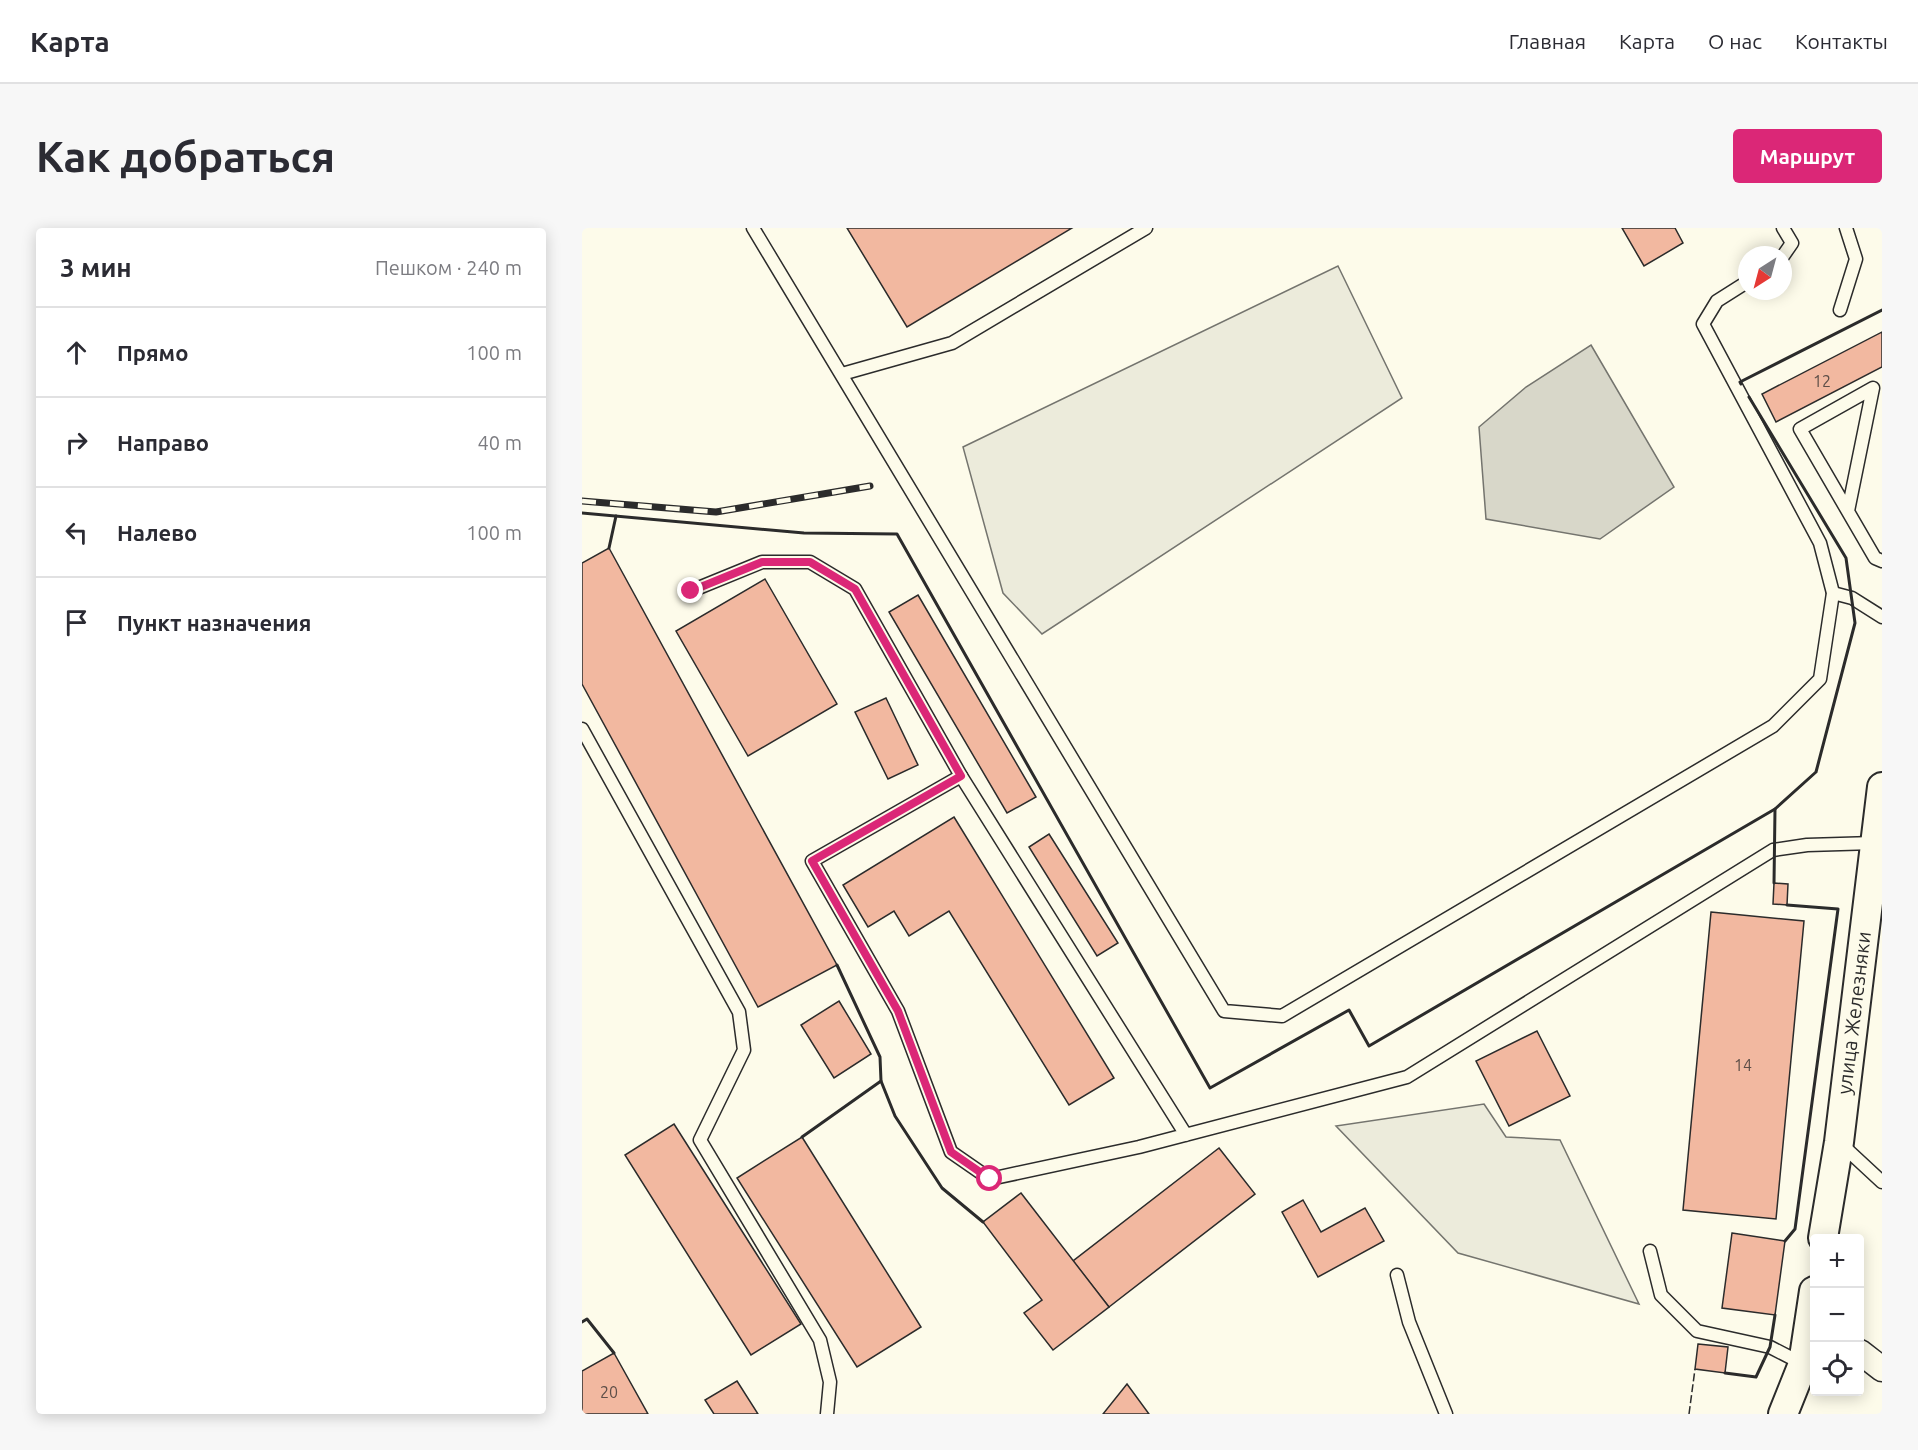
<!DOCTYPE html>
<html lang="ru">
<meta charset="utf-8">
<style>
:root{--surface:#fff;--page:#f7f7f7;--text:#2b2b33;--muted:#7c7c81;--line:#e1e1e2;--accent:#db2777}
body{margin:0;font-family:Ubuntu,sans-serif;background:var(--page);color:var(--text)}
.controls{position:absolute;right:18px;bottom:18px;display:grid;overflow:hidden;border-radius:6px;box-shadow:0 3px 15px #0003}
.controls button{width:54px;height:54px;display:grid;place-items:center;padding:0;border:0;border-bottom:2px solid var(--line);background:var(--surface);color:var(--text);font:30px sans-serif}
.compass{position:absolute;left:1156px;top:18px;width:54px;height:54px;border-radius:50%;background:var(--surface);box-shadow:0 3px 15px #0003;rotate:216deg}
.stop{position:absolute;width:18px;height:18px;margin:-14px;border:4px solid #db2777;border-radius:50%;background:#fff}
.stop.end{background:#db2777;border-color:#fff;box-shadow:0 2px 6px #0008}
.list{margin:0;padding:0;list-style:none}
h2{display:flex;justify-content:space-between;align-items:center;height:78px;margin:0;padding:0 24px;font-size:26px}
h2 small{font-size:20px;font-weight:400;color:var(--muted)}
.list li{display:grid;grid-template-columns:39px 1fr auto;gap:18px;align-items:center;box-sizing:border-box;height:90px;padding:0 24px;border-top:2px solid var(--line)}
.list b{display:block;font-size:22px;white-space:nowrap}
.list em{font-size:20px;font-style:normal;color:var(--muted)}
.icon{flex:none;width:33px;height:33px;fill:none;stroke:currentColor;stroke-width:2;stroke-linecap:round;stroke-linejoin:round}
.map{position:relative;flex:none;width:1300px;height:1186px;overflow:hidden;border-radius:6px}
header{display:flex;align-items:center;gap:36px;box-sizing:border-box;height:84px;padding:0 30px;background:var(--surface);border-bottom:2px solid var(--line)}
header strong{font-size:28px}
nav{display:flex;gap:33px;margin-inline-start:auto;font-size:21px}
.intro{display:flex;align-items:center;justify-content:space-between;box-sizing:border-box;height:144px;padding:0 36px}
h1{margin:0;font-size:42px}
.button{padding:15px 27px;border-radius:6px;background:var(--accent);color:#fff;font-size:21px;font-weight:700}
main{display:flex;gap:36px;padding:0 36px}
aside{flex:1;background:var(--surface);border-radius:6px;box-shadow:0 3px 15px #0003}
.map>svg:first-child{display:block}
.green{fill:#ecebdb;stroke:#74746e;stroke-width:1.5}
.water{fill:#d8d7c9;stroke:#74746e;stroke-width:1.5}
.building{fill:#f2b8a0;stroke:#2b2b2b;stroke-width:1.5}
.lines{fill:none;stroke-linecap:round;stroke-linejoin:round}
.service-casing{stroke:#2b2b2b;stroke-width:15}
.minor-casing{stroke:#2b2b2b;stroke-width:27}
.tertiary-casing{stroke:#2b2b2b;stroke-width:32}
.service{stroke:#fdfbea;stroke-width:12}
.minor{stroke:#fdfbea;stroke-width:24}
.tertiary{stroke:#fdfbea;stroke-width:28}
.rail-casing{stroke:#2b2b2b;stroke-width:7}
.rail{stroke:#fdfbea;stroke-width:4.5;stroke-dasharray:14;stroke-linecap:butt}
.fence{stroke:#2b2b2b;stroke-width:1.5;stroke-dasharray:8 3;stroke-linecap:butt}
.wall{stroke:#2b2b2b;stroke-width:3}
.route{stroke:#db2777;stroke-width:8}
.labels{text-anchor:middle;stroke-width:4.5;stroke-linejoin:round;paint-order:stroke}
.number-label{font-size:16px;fill:#5d4e48}
.street-label{font-size:20px;fill:#2b2b2b;stroke:#fdfbea}
</style>
<header>
<strong>Карта</strong>
<nav><a>Главная</a><a>Карта</a><a>О нас</a><a>Контакты</a></nav>
</header>
<div class="intro"><h1>Как добраться</h1><a class="button">Маршрут</a></div>
<main>
<aside>
<h2>3 мин<small>Пешком · 240 m</small></h2>
<ul class="list">
<li><svg class="icon" aria-label="ahead" viewBox="0 0 24 24"><path d="M12 20V5M6 11l6-6 6 6"/></svg><div><b>Прямо</b></div><em>100 m</em></li>
<li><svg class="icon" aria-label="right" viewBox="0 0 24 24"><path d="M7 20v-9h11M14 6l5 5-5 5"/></svg><div><b>Направо</b></div><em>40 m</em></li>
<li><svg class="icon" aria-label="left" viewBox="0 0 24 24"><path d="M17 20v-9H6M10 6l-5 5 5 5"/></svg><div><b>Налево</b></div><em>100 m</em></li>
<li><svg class="icon" aria-label="arrive" viewBox="0 0 24 24"><path d="M6 21V4h12l-3 4 3 4H6"/></svg><div><b>Пункт назначения</b></div></li>
</ul>
</aside>
<div class="map">
<svg width="1300" height="1186" viewBox="0 0 1300 1186">
<rect width="100%" height="100%" fill="#fdfbea"/>
<g class="green">
<path d="M756 38 820 170 460 406 421 365 381 219Z"/>
<path d="M902 876 924 909 978 912 1057 1076 876 1025 754 898Z"/>
</g>
<path class="water" d="M1009 117 1092 259 1018 311 904 291 897 199 944 159Z"/>
<g class="building">
<path d="M265 0H490L325 99Z"/>
<path d="M1040 0H1093L1101 15 1062 38Z"/>
<path d="M1300 104V139L1194 194 1180 166Z"/>
<path d="M27 320 255 737 176 779 0 456V335Z"/>
<path d="M183 351 255 476 166 528 94 403Z"/>
<path d="M336 367 454 569 425 585 307 384Z"/>
<path d="M304 470 336 537 306 551 273 484Z"/>
<path d="M372 589 532 850 487 877 367 683 327 708 312 683 286 699 261 657Z"/>
<path d="M467 606 536 715 515 728 447 619Z"/>
<path d="M1192 655 1206 656 1205 677 1191 676Z"/>
<path d="M1129 684 1222 693 1194 991 1101 982Z"/>
<path d="M257 773 289 826 252 850 219 797Z"/>
<path d="M955 803 988 868 927 898 894 833Z"/>
<path d="M92 896 219 1096 169 1127 43 927Z"/>
<path d="M220 909 339 1099 275 1139 155 950Z"/>
<path d="M637 920 673 966 527 1079 491 1033Z"/>
<path d="M439 965 527 1079 471 1122 442 1085 460 1072 401 994Z"/>
<path d="M721 972 739 1004 783 980 802 1013 736 1049 700 984Z"/>
<path d="M1150 1005 1203 1013 1193 1087 1140 1080Z"/>
<path d="M1116 1116 1146 1119 1143 1145 1113 1141Z"/>
<path d="M32 1125 66 1186H0V1143Z"/>
<path d="M155 1153 176 1186H132L123 1172Z"/>
<path d="M545 1156 567 1186H521Z"/>
</g>
<g class="lines">
<defs>
<g id="service">
<path d="M171 0 642 783 700 788 1191 498 1238 451 1251 365 1238 315 1121 96 1135 73 1165 54"/>
<path d="M1201 0 1210 15 1201 28"/>
<path d="M1258 82 1274 31 1264 0"/>
<path d="M260 146 370 115 564 0"/>
<path d="M1266 283 1291 160 1218 201 1293 330 1300 333"/>
<path d="M109 363 180 334H228L273 361 379 548"/>
<path d="M1251 365 1270 370 1300 389"/>
<path d="M0 501 157 784 162 822 118 912 238 1112 248 1154 245 1186"/>
<path d="M604 907 379 548 230 633 316 783 369 924 408 951 557 919 825 849 1191 622 1225 617 1292 615"/>
<path d="M1259 916 1300 954"/>
<path d="M1068 1023 1079 1067 1115 1103 1188 1119 1221 1136"/>
<path d="M815 1047 827 1094 864 1186"/>
</g>
<path id="minor" d="M1278 1124 1300 1141"/>
<g id="tertiary">
<path d="M1241 1010 1257 914 1300 559"/>
<path d="M1201 1186 1221 1136 1232 1063"/>
</g>
</defs>
<use href="#service" class="service-casing"/>
<use href="#minor" class="minor-casing"/>
<use href="#tertiary" class="tertiary-casing"/>
<use href="#service" class="service"/>
<use href="#minor" class="minor"/>
<use href="#tertiary" class="tertiary"/>
<defs>
<path id="rail" d="M0 273 134 284 288 258"/>
</defs>
<use href="#rail" class="rail-casing"/>
<use href="#rail" class="rail"/>
<path class="fence" d="M1107 1186 1113 1141"/>
<g class="wall">
<path d="M1159 156 1158 154 1300 82"/>
<path d="M1167 169 1264 330 1273 395 1234 544 1193 581 1192 655"/>
<path d="M0 285 222 305 315 306 628 860 767 782 787 818 1193 581"/>
<path d="M27 320 34 288"/>
<path d="M255 737 298 829 299 853"/>
<path d="M220 909 299 853 313 888 360 960 401 994"/>
<path d="M1203 1013 1213 1001 1256 681 1205 677"/>
<path d="M0 1094 5 1091 32 1125"/>
<path d="M1143 1145 1174 1149 1188 1119 1193 1087"/>
</g>
</g>
<g class="lines">
<path class="route" d="M109 363 180 334H228L273 361 379 548 230 633 316 783 369 924 408 951"/>
</g>
<g class="labels">
<g class="number-label">
<text x="1240" y="159">12</text>
<text x="1161" y="843">14</text>
<text x="27" y="1170">20</text>
</g>
<g class="street-label">
<text transform="translate(1272 785) rotate(-83)" y="7">улица Железняки</text>
</g>
</g>
</svg>
<div class="controls">
<button>+</button>
<button>−</button>
<button><svg class="icon" aria-label="locate" viewBox="0 0 24 24"><circle cx="12" cy="12" r="6"/><path d="M12 2v4M12 18v4M2 12h4M18 12h4"/></svg></button>
</div>
<svg class="compass" viewBox="-18 -18 36 36"><path d="M0-13l5 13h-10z" fill="#e53935"/><path d="M0 13l5-13h-10z" fill="#7c7c81"/></svg>
<div class="stop" style="left:408px;top:951px"></div>
<div class="stop end" style="left:109px;top:363px"></div>
</div>
</main>
